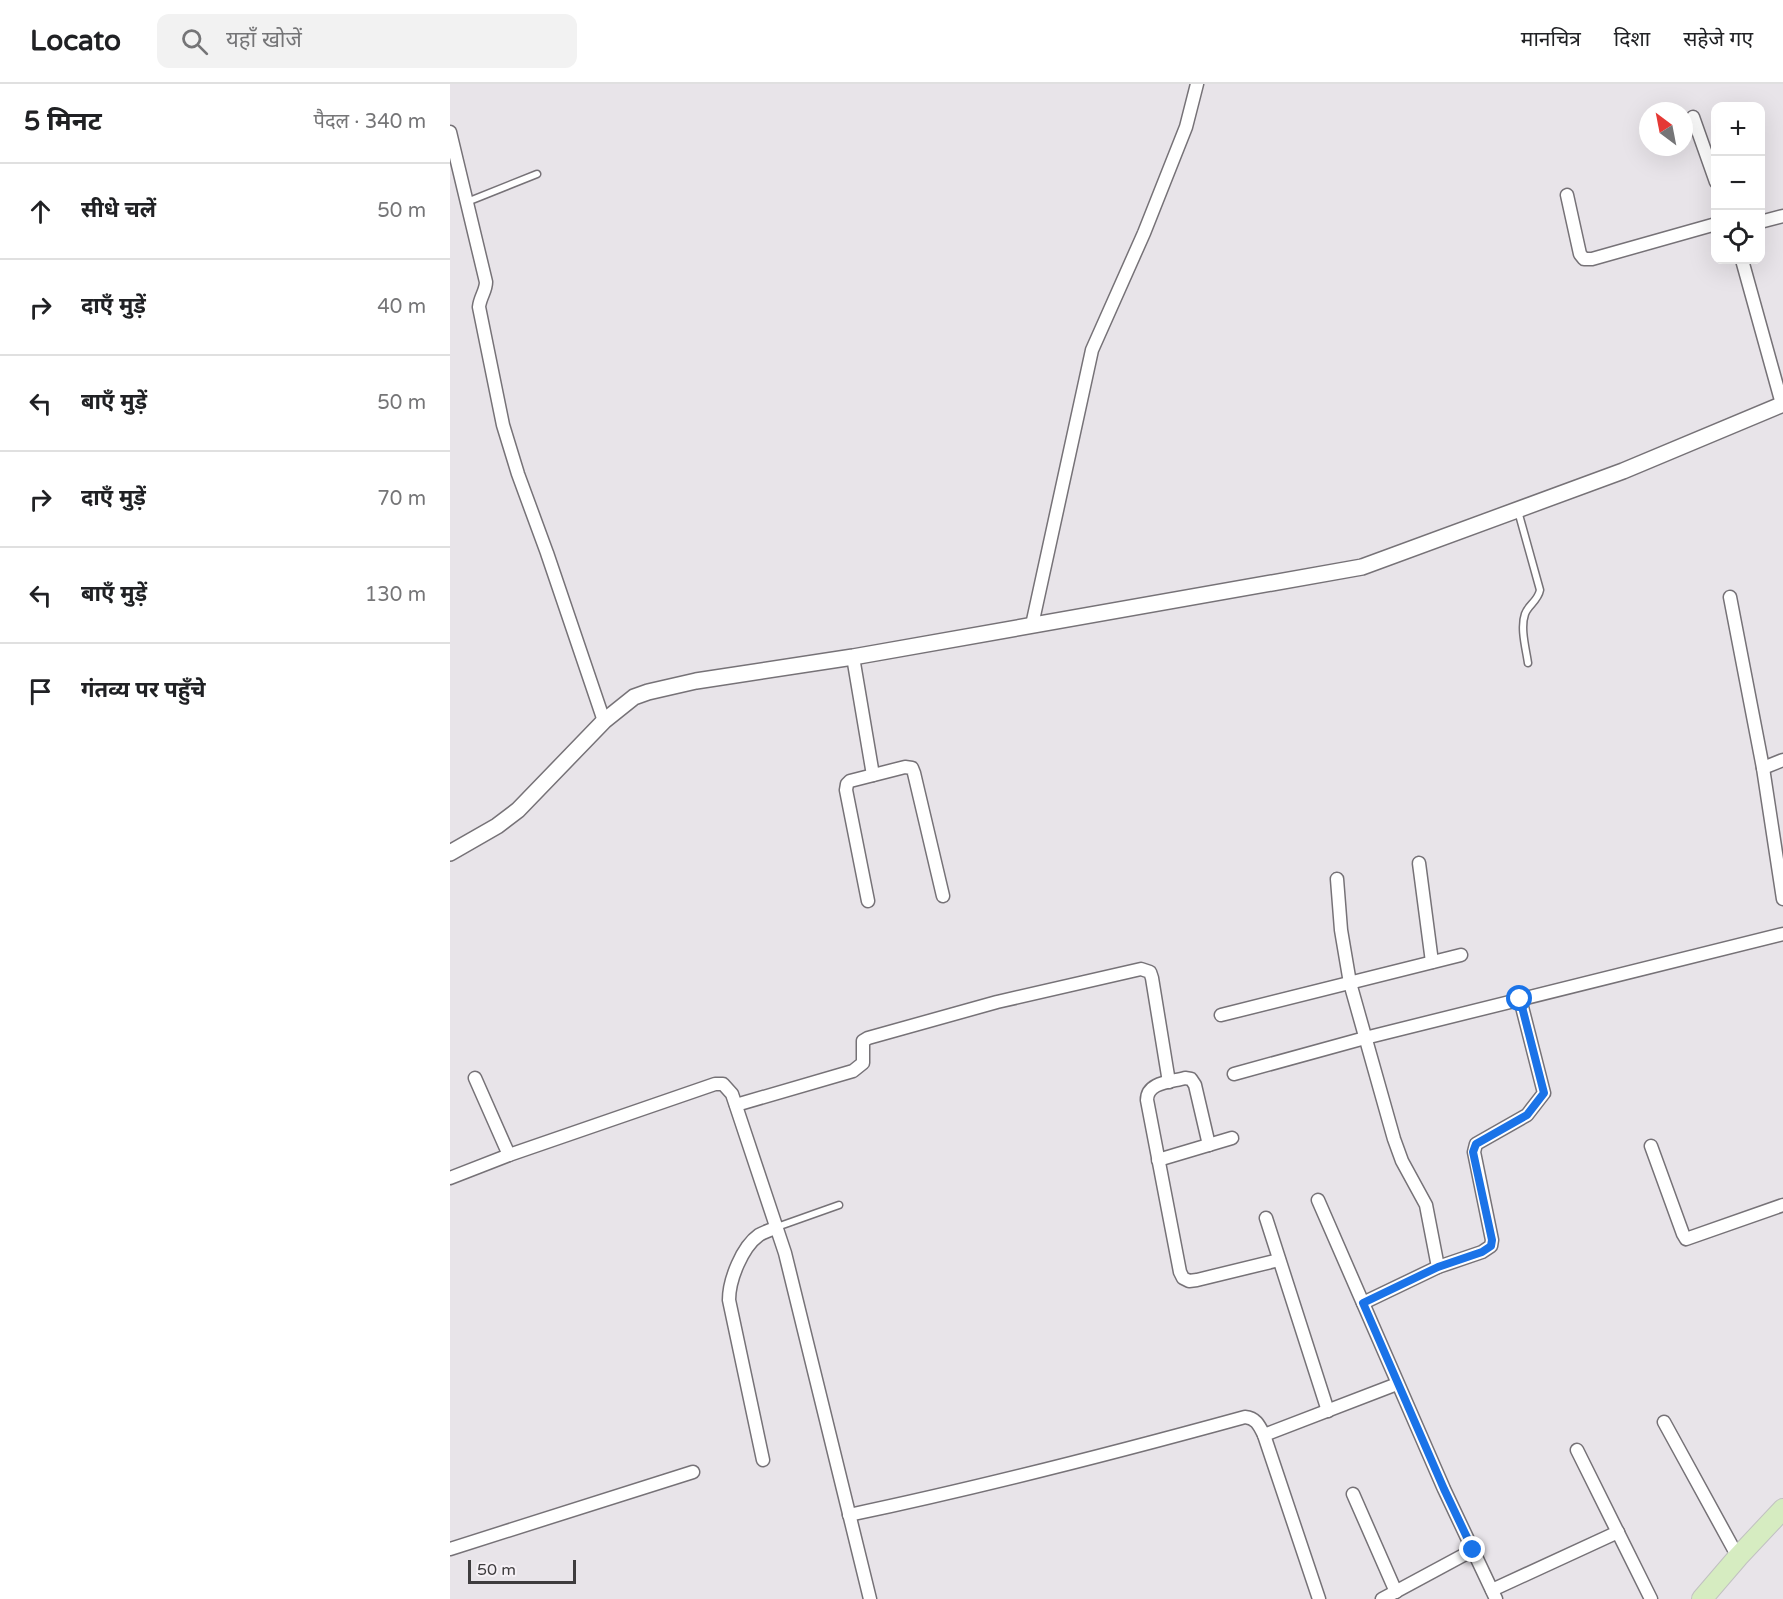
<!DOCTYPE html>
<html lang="hi">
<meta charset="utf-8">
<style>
:root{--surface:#fff;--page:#f2f2f2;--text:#202124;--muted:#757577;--line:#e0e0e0}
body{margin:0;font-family:"Varela Round","Noto Sans Devanagari",sans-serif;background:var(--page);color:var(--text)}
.controls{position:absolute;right:18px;top:18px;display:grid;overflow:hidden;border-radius:12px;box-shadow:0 6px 24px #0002}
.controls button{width:54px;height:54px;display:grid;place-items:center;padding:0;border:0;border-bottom:2px solid var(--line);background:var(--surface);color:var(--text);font:30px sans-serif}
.compass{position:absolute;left:1189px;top:18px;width:54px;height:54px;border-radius:50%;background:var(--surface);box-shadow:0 6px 24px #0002;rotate:328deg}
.scale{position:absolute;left:18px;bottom:15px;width:108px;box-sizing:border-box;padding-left:6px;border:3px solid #3e3c3e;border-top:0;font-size:16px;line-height:21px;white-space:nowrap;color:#3e3c3e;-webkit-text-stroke:4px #f6f1f6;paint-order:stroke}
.stop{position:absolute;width:18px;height:18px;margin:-14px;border:4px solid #1a73e8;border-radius:50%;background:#fff}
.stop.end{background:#1a73e8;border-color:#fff;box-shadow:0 2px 6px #0008}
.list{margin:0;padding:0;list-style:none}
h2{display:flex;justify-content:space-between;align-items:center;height:78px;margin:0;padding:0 24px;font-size:26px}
h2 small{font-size:20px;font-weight:400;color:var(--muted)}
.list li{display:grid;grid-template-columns:39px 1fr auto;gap:18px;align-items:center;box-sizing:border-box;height:96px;padding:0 24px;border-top:2px solid var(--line)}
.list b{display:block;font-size:22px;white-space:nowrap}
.list em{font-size:20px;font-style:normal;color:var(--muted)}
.icon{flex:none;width:33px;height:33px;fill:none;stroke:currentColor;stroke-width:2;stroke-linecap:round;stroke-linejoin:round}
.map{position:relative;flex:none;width:1333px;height:1515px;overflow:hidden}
header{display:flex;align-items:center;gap:36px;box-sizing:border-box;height:84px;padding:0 30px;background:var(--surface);border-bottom:2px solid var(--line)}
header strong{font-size:28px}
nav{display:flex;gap:33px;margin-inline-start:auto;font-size:21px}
.search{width:420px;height:54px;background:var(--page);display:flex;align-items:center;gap:15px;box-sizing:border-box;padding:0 21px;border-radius:12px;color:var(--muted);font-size:22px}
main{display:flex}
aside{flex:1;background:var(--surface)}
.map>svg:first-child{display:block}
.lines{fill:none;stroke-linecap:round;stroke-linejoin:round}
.service-casing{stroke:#767277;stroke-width:9}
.minor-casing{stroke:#767277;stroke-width:15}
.tertiary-casing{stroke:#767277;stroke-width:18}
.primary-casing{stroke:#c1c1c1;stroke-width:22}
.service{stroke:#fff;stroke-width:6}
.minor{stroke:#fff;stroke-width:12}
.tertiary{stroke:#fff;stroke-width:15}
.primary{stroke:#d6ecc1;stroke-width:20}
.route{stroke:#1a73e8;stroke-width:8}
</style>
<header>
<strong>Locato</strong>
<div class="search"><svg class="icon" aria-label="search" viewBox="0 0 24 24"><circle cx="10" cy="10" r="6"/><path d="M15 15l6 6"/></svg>यहाँ खोजें</div>
<nav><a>मानचित्र</a><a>दिशा</a><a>सहेजे गए</a></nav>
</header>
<main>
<aside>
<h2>5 मिनट<small>पैदल · 340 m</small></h2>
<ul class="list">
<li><svg class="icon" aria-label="ahead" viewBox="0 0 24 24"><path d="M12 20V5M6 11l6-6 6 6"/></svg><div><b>सीधे चलें</b></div><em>50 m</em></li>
<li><svg class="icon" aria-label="right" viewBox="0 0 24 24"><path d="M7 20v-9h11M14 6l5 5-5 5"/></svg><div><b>दाएँ मुड़ें</b></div><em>40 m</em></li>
<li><svg class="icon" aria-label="left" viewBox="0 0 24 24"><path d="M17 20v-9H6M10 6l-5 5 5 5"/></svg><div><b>बाएँ मुड़ें</b></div><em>50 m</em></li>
<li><svg class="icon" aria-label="right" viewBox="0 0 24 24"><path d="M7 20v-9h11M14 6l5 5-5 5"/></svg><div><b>दाएँ मुड़ें</b></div><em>70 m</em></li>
<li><svg class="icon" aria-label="left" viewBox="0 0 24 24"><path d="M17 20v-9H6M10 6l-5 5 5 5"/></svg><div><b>बाएँ मुड़ें</b></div><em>130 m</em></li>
<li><svg class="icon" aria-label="arrive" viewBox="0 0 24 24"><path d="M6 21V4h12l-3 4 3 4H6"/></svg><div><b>गंतव्य पर पहुँचे</b></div></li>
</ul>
</aside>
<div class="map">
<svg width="1333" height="1515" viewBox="0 0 1333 1515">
<rect width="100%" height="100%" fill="#e8e4e9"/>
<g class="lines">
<defs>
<g id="service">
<path d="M17 118 87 90"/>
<path d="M1068 427 1090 506C1088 517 1078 521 1075 530 1070 544 1076 565 1078 579"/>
<path d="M327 1143 389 1121"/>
</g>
<g id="minor">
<path d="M1243 33 1266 98"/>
<path d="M0 48 36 198C36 207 30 213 29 223L53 341 68 390 97 469 154 637"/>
<path d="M1117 111 1130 170 1134 175H1142L1266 140"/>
<path d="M1310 138 1333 132"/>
<path d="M1292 176 1332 320"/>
<path d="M1280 513 1313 684 1333 815"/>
<path d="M582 541 642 266 694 149 736 43 747 0"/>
<path d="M403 573 423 691"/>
<path d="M1313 684 1333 676"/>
<path d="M969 779 982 878"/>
<path d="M887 795 891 846 900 899 944 1055 952 1077 976 1121 988 1183"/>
<path d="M418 817 396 706 397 700 400 697 455 683 462 684 464 689 493 812"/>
<path d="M771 931 1011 871"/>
<path d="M784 990 915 954 1333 850"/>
<path d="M25 994 59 1071"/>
<path d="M286 1021 403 987 413 979V957L418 954 547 918 691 885 700 888 702 894 719 998"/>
<path d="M759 1061 745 1001 741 995 735 994C721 998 697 998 697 1016L730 1188 733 1194 739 1197 747 1196 829 1176"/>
<path d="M1201 1062 1233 1150 1236 1155 1333 1121"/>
<path d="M708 1076 782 1054"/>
<path d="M0 1094 59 1071 265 1000H273L282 1010 335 1169 420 1515"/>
<path d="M868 1116 994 1405 1046 1515"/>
<path d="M816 1134 878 1327"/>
<path d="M913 1219 988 1183 1032 1168 1041 1162 1042 1156 1024 1068 1026 1060 1077 1031 1094 1009 1070 915"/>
<path d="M1214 1338 1288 1473"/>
<path d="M814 1351 947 1300"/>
<path d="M1127 1366 1201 1515"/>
<path d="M313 1376 279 1216C279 1196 292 1163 309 1151 314 1148 321 1146 327 1143"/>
<path d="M903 1410 946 1508"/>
<path d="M399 1431C532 1403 664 1369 795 1333 806 1334 809 1341 814 1351L869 1515"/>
<path d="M0 1465 243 1388"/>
<path d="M1042 1506 1168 1448"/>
<path d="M932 1515 1023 1466"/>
</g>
<path id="tertiary" d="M0 769 47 742 68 726 154 637 184 613 198 608 246 597 403 573 912 483 1173 387 1333 320"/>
<path id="primary" d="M1252 1515 1288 1473 1333 1425"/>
</defs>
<use href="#service" class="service-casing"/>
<use href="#minor" class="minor-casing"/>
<use href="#tertiary" class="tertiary-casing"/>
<use href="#primary" class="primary-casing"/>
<use href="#service" class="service"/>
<use href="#minor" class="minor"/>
<use href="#tertiary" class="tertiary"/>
<use href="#primary" class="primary"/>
</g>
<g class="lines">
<path class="route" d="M1023 1466 994 1405 913 1219 988 1183 1032 1168 1041 1162 1042 1156 1023 1068 1026 1060 1077 1031 1094 1009 1070 915"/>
</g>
</svg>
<div class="controls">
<button>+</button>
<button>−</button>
<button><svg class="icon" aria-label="locate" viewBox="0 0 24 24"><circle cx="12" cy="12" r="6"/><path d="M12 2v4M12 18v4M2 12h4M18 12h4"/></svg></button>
</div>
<svg class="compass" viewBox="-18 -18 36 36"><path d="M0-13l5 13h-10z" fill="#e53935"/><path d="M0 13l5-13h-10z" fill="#757577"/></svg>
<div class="scale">50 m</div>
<div class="stop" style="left:1070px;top:915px"></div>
<div class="stop end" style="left:1023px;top:1466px"></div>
</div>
</main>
